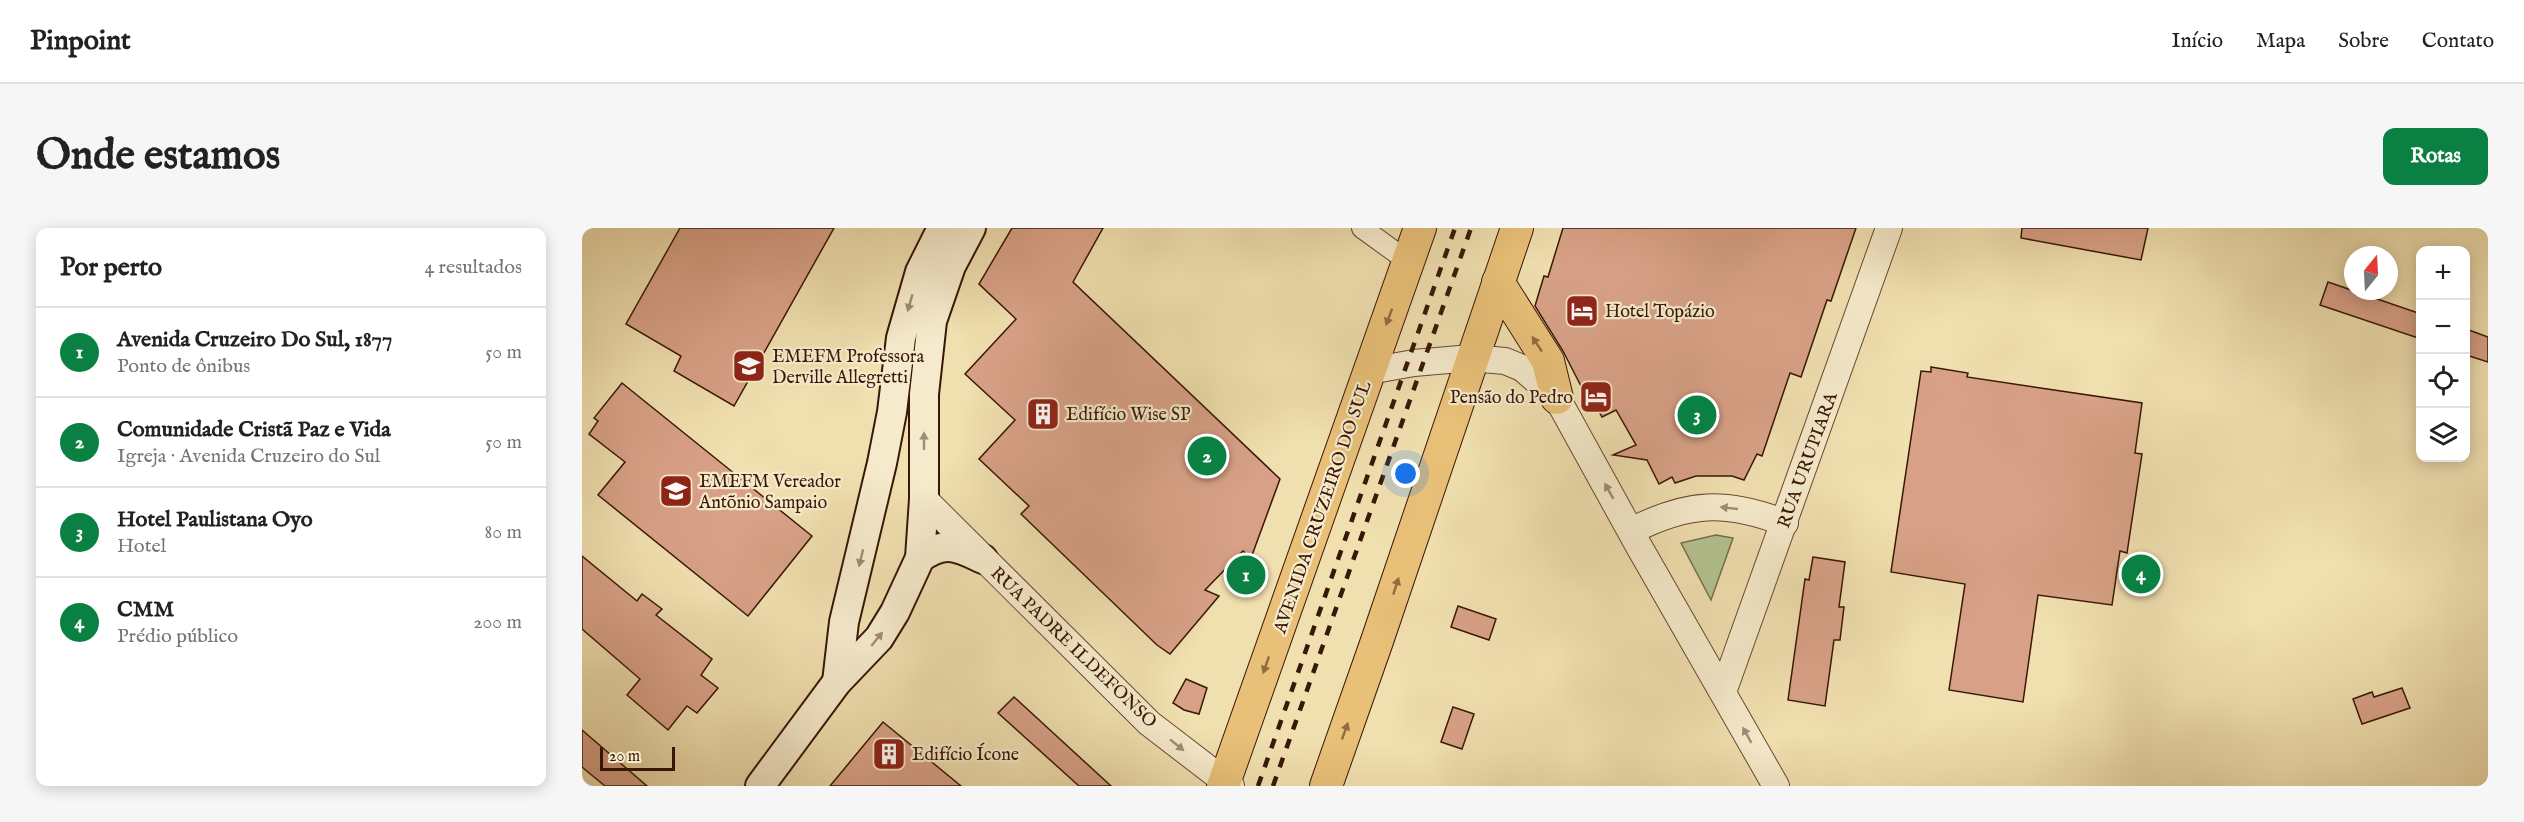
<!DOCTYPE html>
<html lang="pt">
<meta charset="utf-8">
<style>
:root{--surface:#fff;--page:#f6f6f6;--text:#222;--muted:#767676;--line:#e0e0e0;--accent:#0b8043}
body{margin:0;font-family:"IM FELL English",serif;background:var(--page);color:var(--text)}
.controls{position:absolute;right:18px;top:18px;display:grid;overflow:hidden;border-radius:12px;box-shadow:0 3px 15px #0003}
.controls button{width:54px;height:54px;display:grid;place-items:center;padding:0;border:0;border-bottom:2px solid var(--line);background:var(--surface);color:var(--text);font:30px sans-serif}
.compass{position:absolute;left:1762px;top:18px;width:54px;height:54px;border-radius:50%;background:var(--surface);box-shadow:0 3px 15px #0003;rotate:18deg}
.scale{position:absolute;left:18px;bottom:15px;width:75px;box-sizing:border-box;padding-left:6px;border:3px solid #391707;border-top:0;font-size:16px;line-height:21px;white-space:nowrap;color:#391707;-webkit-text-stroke:4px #f5eacb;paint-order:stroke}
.you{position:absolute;left:824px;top:246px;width:21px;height:21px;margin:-15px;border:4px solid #fff;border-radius:50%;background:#1a73e8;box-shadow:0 0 0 9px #1a73e833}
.badge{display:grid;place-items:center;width:39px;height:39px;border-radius:50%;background:var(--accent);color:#fff;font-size:20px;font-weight:700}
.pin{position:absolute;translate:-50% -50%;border:3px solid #fff;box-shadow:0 2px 6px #0006}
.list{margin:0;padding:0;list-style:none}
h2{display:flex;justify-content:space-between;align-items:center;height:78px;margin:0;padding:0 24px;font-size:26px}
h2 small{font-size:20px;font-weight:400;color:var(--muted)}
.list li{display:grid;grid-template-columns:39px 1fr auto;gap:18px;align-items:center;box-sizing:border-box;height:90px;padding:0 24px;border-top:2px solid var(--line)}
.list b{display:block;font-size:22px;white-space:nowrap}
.list p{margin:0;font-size:20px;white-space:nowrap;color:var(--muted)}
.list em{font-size:20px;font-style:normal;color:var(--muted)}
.icon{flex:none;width:33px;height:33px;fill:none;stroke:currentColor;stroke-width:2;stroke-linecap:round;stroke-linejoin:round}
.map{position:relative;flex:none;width:1906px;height:558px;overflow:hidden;border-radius:12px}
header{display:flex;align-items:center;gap:36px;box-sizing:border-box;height:84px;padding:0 30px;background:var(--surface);border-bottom:2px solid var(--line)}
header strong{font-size:28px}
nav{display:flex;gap:33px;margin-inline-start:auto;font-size:21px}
.intro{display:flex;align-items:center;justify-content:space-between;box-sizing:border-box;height:144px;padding:0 36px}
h1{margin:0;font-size:42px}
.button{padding:15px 27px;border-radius:12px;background:var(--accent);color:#fff;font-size:21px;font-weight:700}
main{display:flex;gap:36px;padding:0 36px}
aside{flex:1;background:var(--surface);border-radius:12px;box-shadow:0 3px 15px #0003}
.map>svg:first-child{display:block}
.green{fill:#b3c390;stroke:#766d4c;stroke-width:1.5}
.building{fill:#d8a187;stroke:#391707;stroke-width:1.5}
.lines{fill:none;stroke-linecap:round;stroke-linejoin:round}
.minor-casing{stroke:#674931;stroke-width:22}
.tertiary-casing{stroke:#674931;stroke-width:28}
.secondary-casing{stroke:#391707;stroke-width:32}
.primary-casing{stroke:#391707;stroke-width:34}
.minor{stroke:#f5eacb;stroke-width:20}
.tertiary{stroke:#f5eacb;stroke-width:26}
.secondary{stroke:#f5eacb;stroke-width:28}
.primary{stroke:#e8c078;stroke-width:32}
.rail{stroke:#391707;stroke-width:4.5;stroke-dasharray:10 10;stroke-linecap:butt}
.oneway{fill:#a08b73}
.oneway2{fill:#906c40}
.labels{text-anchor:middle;stroke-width:4.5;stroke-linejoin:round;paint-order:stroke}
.poi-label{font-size:18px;fill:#391707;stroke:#f5eacb;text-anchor:start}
.street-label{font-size:18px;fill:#391707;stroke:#f5eacb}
</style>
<header>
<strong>Pinpoint</strong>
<nav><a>Início</a><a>Mapa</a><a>Sobre</a><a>Contato</a></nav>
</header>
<div class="intro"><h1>Onde estamos</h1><a class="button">Rotas</a></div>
<main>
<aside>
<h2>Por perto<small>4 resultados</small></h2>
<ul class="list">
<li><span class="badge">1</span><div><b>Avenida Cruzeiro Do Sul, 1877</b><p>Ponto de ônibus</p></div><em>50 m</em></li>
<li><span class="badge">2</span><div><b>Comunidade Cristã Paz e Vida</b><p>Igreja · Avenida Cruzeiro do Sul</p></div><em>50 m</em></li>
<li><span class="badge">3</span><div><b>Hotel Paulistana Oyo</b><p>Hotel</p></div><em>80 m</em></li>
<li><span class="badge">4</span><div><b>CMM</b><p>Prédio público</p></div><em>200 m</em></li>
</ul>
</aside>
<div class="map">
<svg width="1906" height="558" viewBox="0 0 1906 558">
<rect width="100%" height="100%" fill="#f0dfaf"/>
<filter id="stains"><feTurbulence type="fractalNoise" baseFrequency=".00333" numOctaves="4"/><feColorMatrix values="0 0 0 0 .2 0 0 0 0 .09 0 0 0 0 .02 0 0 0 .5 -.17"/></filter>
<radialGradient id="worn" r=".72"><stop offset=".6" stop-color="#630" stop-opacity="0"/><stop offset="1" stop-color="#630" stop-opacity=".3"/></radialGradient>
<path class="green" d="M1134 307 1151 310 1129 372 1099 315Z"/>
<g class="building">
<path d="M98 0H252L152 178 92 143 99 128 44 96Z"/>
<path d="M430 0H521L491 54 698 251 669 330 661 323 623 362 637 368 588 426 575 417 439 286 447 278 397 231 433 192 383 146 434 91 397 56Z"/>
<path d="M981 0H1274L1249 73 1245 72 1219 149 1208 145 1180 228 1175 226 1162 252 1150 248H1114L1093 255 1090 249 1077 256 1065 232 1031 227 1054 217 1034 182 1020 189 1005 162 1002 164 981 123 953 78 962 48 966 49Z"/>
<path d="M1440 0H1566L1559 32 1439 10Z"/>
<path d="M1746 54 1839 86V111L1738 77Z"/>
<path d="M1884 101 1906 109V134L1884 127Z"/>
<path d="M1349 139 1386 145 1385 149 1560 175 1553 225 1560 226 1545 325 1538 323 1530 377 1456 367 1441 474 1367 462 1383 356 1309 344 1339 143 1349 144Z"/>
<path d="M40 155 230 308 166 388 16 267 43 234 7 206 16 193 12 190Z"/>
<path d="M0 328 55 373 60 366 80 381 74 387 130 431 119 447 136 460 115 485 105 478 86 502 45 467 58 451 0 401Z"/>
<path d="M1231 329 1263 334 1257 379H1262L1258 412H1252L1243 478 1206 472 1223 351 1227 352Z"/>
<path d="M876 378 914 391 907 412 869 399Z"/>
<path d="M604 451 625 460 617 486 602 482 591 475Z"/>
<path d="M1820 460 1828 480 1780 496 1771 471 1790 464 1792 469Z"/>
<path d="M432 469 529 558H497L416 485Z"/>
<path d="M871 479 892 486 880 521 859 514Z"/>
<path d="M301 494 379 558H248Z"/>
<path d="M0 502 65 558H23L0 539Z"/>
</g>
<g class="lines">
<defs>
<path id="minor" d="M780 0 827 34"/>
<g id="tertiary">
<path d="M787 143 832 135 889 130 923 133 940 140 975 170 1055 315 1194 558"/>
<path d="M342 271 567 495 649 558"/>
<path d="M1049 303C1106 274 1143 272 1203 295"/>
<path d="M1141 464 1307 0"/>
</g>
<g id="secondary">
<path d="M338 330C364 312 375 319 401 331"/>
<path d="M255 454 262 394 300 235 310 184 319 110 338 44 360 0"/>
<path d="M178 558 255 454 297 410 313 384 338 330 342 271V166L350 93 369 38 389 0"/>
</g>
<g id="primary">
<path d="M916 54 966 133 975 170"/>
<path d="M641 558 838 0"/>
<path d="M744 558 795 413 935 0"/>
</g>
</defs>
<use href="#minor" class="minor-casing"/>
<use href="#tertiary" class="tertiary-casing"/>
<use href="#secondary" class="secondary-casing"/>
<use href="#primary" class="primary-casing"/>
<use href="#minor" class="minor"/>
<use href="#tertiary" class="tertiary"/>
<use href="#secondary" class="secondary"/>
<use href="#primary" class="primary"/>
<g class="rail">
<path d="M676 558 873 0"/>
<path d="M691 558 889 0"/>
</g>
</g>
<defs><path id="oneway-solid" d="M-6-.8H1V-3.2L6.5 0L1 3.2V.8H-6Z" transform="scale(1.5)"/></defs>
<g class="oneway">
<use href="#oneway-solid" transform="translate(328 75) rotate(106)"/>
<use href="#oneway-solid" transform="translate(342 213) rotate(-90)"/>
<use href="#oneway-solid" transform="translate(1027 263) rotate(-119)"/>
<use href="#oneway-solid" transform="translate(1147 280) rotate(-174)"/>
<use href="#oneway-solid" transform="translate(279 330) rotate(104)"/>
<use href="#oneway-solid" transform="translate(295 411) rotate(-51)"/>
<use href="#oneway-solid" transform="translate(1165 507) rotate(-119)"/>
<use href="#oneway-solid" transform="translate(595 517) rotate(39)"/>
</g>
<g class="oneway2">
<use href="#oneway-solid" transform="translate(807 89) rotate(110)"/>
<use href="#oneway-solid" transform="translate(955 116) rotate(-123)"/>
<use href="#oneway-solid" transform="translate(814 358) rotate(-72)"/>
<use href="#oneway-solid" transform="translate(684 437) rotate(109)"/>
<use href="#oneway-solid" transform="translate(763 503) rotate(-70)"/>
</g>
<defs>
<symbol id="hotel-square" viewBox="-11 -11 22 22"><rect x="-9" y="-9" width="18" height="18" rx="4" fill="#8f2418" stroke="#f5eacb"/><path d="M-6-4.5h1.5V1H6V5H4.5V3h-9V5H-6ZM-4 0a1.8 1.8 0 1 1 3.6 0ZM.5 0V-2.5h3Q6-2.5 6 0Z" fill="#fff"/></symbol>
<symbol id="school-square" viewBox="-11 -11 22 22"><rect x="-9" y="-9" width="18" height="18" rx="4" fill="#8f2418" stroke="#f5eacb"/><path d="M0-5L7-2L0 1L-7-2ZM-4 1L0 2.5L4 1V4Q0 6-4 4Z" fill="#fff"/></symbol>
<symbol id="building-square" viewBox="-11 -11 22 22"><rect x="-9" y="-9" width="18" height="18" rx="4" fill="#8f2418" stroke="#f5eacb"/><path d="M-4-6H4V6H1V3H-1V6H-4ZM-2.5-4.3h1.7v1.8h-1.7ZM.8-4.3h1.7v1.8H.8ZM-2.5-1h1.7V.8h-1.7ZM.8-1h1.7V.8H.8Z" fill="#fff"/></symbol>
</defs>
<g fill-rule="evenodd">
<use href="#hotel-square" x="981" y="64" width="38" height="38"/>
<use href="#school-square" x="148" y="119" width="38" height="38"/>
<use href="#hotel-square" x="995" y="150" width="38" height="38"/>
<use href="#building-square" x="442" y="167" width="38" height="38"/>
<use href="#school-square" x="75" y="244" width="38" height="38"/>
<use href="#building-square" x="288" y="507" width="38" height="38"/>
</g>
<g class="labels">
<g class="poi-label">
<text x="1023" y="89">Hotel Topázio</text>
<text x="190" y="134">EMEFM Professora<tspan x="190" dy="21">Derville Allegretti</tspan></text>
<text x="991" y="175" text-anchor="end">Pensão do Pedro</text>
<text x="484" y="192">Edifício Wise SP</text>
<text x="117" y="259">EMEFM Vereador<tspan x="117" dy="21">Antõnio Sampaio</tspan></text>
<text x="330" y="532">Edifício Ícone</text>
</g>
<g class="street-label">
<text transform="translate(1225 232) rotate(-70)" y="6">RUA URUPIARA</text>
<text transform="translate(740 279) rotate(-71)" y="6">AVENIDA CRUZEIRO DO SUL</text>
<text transform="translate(492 419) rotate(44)" y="6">RUA PADRE ILDEFONSO</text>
</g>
</g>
<rect width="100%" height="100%" filter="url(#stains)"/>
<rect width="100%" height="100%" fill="url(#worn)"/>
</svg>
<div class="controls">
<button>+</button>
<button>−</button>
<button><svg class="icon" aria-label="locate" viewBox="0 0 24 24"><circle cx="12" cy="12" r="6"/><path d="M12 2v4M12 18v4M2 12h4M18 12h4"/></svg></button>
<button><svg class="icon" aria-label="layers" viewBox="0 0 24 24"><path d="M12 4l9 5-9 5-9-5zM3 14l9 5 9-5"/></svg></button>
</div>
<svg class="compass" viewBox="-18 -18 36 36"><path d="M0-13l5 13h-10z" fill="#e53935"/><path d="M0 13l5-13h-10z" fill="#767676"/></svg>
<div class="scale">20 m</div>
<div class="you"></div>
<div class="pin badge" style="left:664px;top:347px">1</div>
<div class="pin badge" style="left:625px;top:228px">2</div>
<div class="pin badge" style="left:1115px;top:187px">3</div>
<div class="pin badge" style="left:1559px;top:346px">4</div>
</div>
</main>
